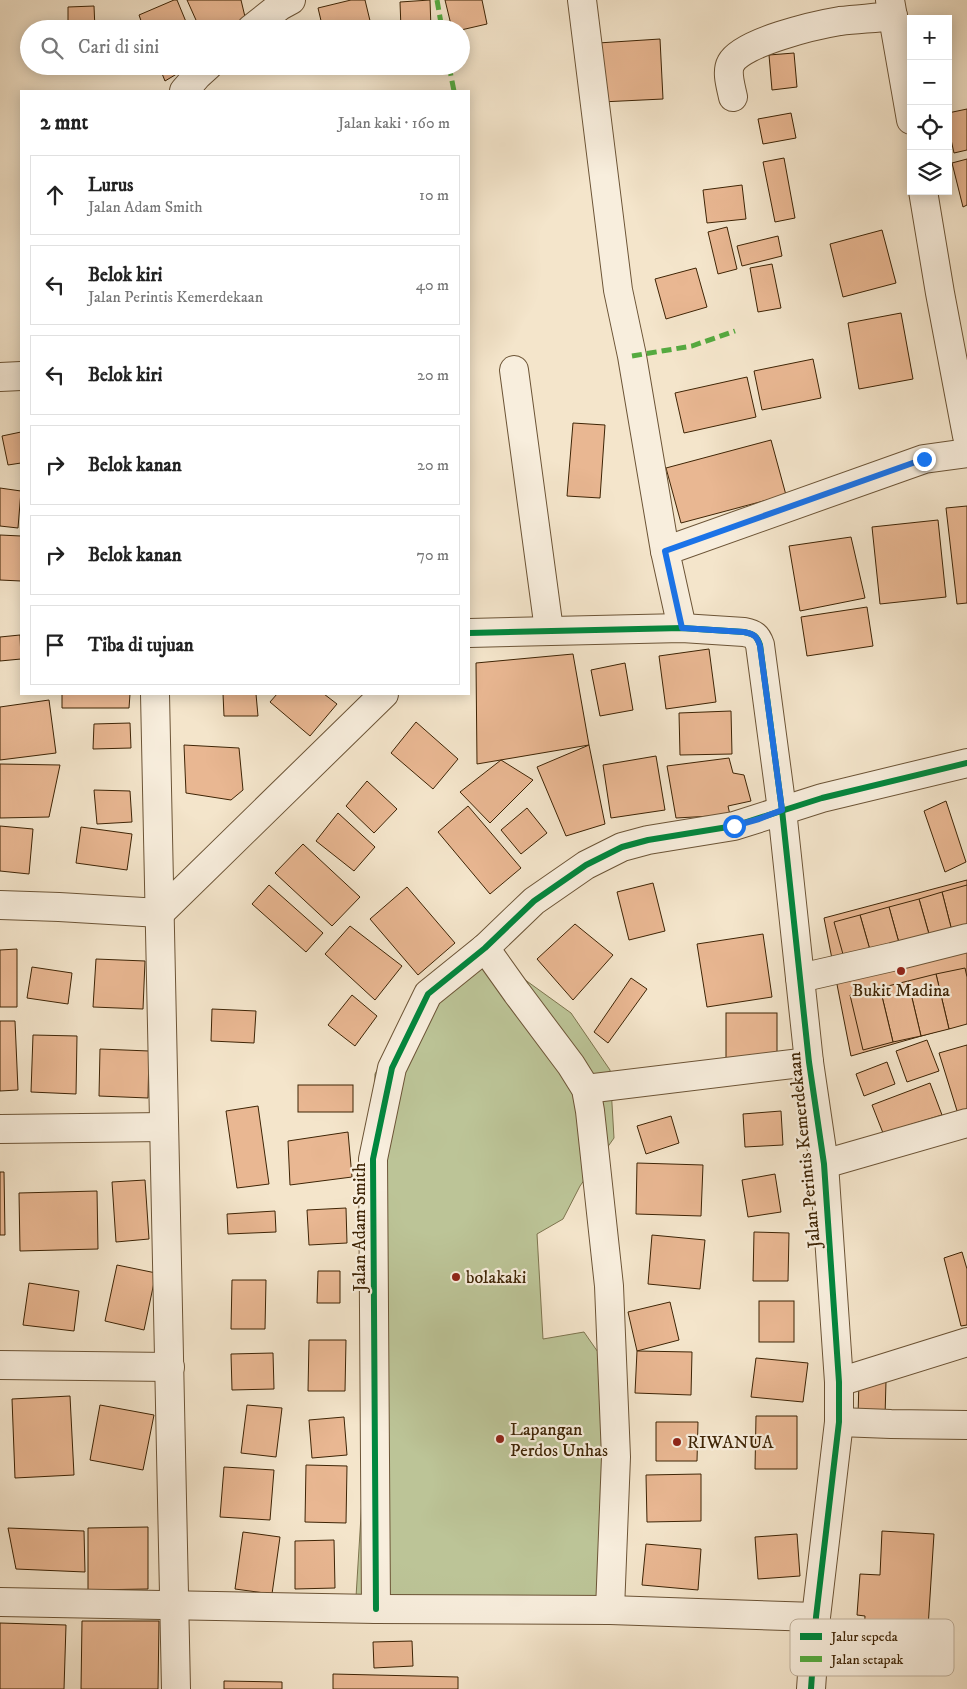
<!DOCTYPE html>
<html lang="id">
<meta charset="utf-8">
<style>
:root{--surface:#fff;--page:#f6f6f6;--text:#222;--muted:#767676;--line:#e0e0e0}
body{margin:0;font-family:"IM FELL DW Pica",serif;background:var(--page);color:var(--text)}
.controls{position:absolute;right:15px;top:15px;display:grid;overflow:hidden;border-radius:0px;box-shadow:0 2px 12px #0003}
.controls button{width:45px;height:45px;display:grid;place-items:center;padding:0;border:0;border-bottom:1px solid var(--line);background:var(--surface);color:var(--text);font:25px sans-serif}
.stop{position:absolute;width:15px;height:15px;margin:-11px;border:4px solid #1a73e8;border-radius:50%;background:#fff}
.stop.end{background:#1a73e8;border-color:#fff;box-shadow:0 1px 5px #0008}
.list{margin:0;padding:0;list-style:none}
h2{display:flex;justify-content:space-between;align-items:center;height:65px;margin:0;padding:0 20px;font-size:21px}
h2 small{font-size:16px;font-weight:400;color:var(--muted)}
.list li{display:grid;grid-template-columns:32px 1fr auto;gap:15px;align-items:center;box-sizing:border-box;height:80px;margin:0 10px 10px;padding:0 10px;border:1px solid var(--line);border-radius:0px}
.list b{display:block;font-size:19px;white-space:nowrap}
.list p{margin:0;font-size:16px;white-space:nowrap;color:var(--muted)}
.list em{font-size:16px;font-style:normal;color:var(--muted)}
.icon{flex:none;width:28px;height:28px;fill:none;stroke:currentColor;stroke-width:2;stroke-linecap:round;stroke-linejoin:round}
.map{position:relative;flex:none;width:967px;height:1689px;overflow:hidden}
.search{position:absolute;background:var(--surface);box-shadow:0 2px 12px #0003;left:20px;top:20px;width:450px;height:55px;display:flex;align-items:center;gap:12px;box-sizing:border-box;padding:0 18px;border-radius:28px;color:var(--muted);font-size:19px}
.panel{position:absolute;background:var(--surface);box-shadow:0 2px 12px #0003;left:20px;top:90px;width:450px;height:605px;border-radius:0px}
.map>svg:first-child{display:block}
.green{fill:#bcc497;stroke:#7d744e}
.building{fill:#e9b792;stroke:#3e2405}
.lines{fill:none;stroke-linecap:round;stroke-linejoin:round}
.minor-casing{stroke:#6c5436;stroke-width:30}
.minor{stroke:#f8eedd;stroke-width:28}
.quiet{stroke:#55aa40;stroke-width:5;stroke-dasharray:10 5;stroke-linecap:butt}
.cycleway-casing{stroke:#f8eedd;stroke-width:9}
.cycleway{stroke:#00873e;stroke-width:6}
.route{stroke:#1a73e8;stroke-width:6}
.poi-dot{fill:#8f2418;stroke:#f8eedd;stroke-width:2}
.labels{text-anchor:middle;stroke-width:4.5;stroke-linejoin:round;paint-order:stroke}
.poi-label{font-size:18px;fill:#3e2405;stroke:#f8eedd;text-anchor:start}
.street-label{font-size:18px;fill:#3e2405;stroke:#f8eedd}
.key{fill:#f8eedd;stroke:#c0b19c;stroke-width:1}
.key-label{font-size:14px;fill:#3e2405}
</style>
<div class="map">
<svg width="967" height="1689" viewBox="0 0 967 1689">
<rect width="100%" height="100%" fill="#f4e5cb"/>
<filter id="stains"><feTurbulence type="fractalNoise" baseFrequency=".004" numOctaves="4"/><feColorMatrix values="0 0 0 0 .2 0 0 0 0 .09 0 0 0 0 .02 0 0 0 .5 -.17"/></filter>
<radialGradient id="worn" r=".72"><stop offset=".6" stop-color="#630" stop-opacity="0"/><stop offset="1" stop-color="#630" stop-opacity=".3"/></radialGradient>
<path class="green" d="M474 943 571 1013 610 1070 614 1138 580 1186 563 1219 537 1234 543 1339 584 1332 609 1368 615 1599 356 1597 373 1321 375 1074 415 999Z"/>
<g class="building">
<path d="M174 0H177L189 29H144L139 15Z"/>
<path d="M187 0H241L246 21 236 29H200Z"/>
<path d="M351 0H365L372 29H323L318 8Z"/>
<path d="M430 0 431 29H401L400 2Z"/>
<path d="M445 0H482L487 24 461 30V29H452Z"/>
<path d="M94 6 95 29H68V7Z"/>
<path d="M660 39 663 99 601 102 598 43Z"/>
<path d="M794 53 797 87 772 90 769 55Z"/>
<path d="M159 66H190L165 81Z"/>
<path d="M967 109V150L954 153 948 126V113Z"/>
<path d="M791 113 796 138 763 144 758 119Z"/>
<path d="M784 158 795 218 775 222 763 162Z"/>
<path d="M967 159V205L963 207 952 163Z"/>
<path d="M742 185 746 219 707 223 703 190Z"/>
<path d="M727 227 737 269 718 274 708 232Z"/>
<path d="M882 230 896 283 843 297 830 244Z"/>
<path d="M778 236 782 256 742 266 737 246Z"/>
<path d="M772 264 781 308 758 312 750 268Z"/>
<path d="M696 268 707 307 666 319 655 279Z"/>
<path d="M901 313 913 379 859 389 848 323Z"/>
<path d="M813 359 821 398 762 410 754 371Z"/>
<path d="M747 377 756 417 684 433 675 393Z"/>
<path d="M573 423 605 425 600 498 567 496Z"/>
<path d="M21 432V463L8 465 2 436Z"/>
<path d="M771 440 786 495 681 523 666 468Z"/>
<path d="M0 488 21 491 18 528 0 526Z"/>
<path d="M967 506V603L957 604 946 508Z"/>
<path d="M938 520 946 597 880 604 872 527Z"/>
<path d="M0 535 21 536V581L0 580Z"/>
<path d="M851 537 865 598 800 611 789 546Z"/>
<path d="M867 607 873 646 807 656 801 617Z"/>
<path d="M20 635 21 659 0 661V637Z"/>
<path d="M709 649 716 702 666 709 659 656Z"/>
<path d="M573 654 589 745 477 764 476 663Z"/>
<path d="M625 663 633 710 600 716 591 670Z"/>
<path d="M62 694H130L129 708H62Z"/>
<path d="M223 694H256L258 716H224Z"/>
<path d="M277 694H324L337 704 310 736 270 702Z"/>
<path d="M49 700 56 753 0 760V707Z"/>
<path d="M731 711 732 754 680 755 679 713Z"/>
<path d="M416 722 458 759 433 789 391 753Z"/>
<path d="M130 723 131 748 93 749 94 724Z"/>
<path d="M184 745 239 748 243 790 231 800 186 793Z"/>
<path d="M589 745 605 824 566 836 537 767Z"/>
<path d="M656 756 665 810 611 818 603 765Z"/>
<path d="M729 758 733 773 744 775 751 801 728 806 730 815 676 818 667 766Z"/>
<path d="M501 760 533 780 490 823 460 792Z"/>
<path d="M0 764 60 765 49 817 0 818Z"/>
<path d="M367 781 397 809 374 833 346 806Z"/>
<path d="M94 790 130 791 132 822 97 824Z"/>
<path d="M946 801 966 862 945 872 924 811Z"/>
<path d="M468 806 521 868 490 894 438 832Z"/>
<path d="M527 808 547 833 521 854 501 830Z"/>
<path d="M338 813 375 847 354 871 316 841Z"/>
<path d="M0 826 33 829 29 874 0 871Z"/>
<path d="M81 827 132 834 127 870 76 863Z"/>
<path d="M303 844 360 897 332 926 275 873Z"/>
<path d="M967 880V1023L851 1056 824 918Z"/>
<path d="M653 883 665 931 629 940 617 892Z"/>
<path d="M269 885 323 933 306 952 252 904Z"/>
<path d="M967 885V931L953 935 942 892Z"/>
<path d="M407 887 455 943 418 975 370 919Z"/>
<path d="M942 892 953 935 931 941 919 899Z"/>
<path d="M919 899 931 941 901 950 889 907Z"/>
<path d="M889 907 901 950 872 957 860 915Z"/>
<path d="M860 915 872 957 846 965 834 922Z"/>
<path d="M575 924 613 955 573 1000 537 959Z"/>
<path d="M350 926 402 966 375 1000 325 954Z"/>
<path d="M763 934 772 997 707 1007 697 944Z"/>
<path d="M17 949V1007H0V950Z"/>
<path d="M96 959 145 961 143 1009 93 1007Z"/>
<path d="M32 967 72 973 68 1004 27 998Z"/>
<path d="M965 968 967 977V1024L949 1029 936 974Z"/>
<path d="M936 974 949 1029 921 1036 908 981Z"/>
<path d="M631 978 647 989 608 1043 594 1032Z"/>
<path d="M908 981 921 1036 893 1042 880 988Z"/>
<path d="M880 988 893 1042 863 1050 850 995Z"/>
<path d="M352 995 377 1016 355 1046 328 1025Z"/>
<path d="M212 1009 256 1011 254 1043 211 1041Z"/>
<rect x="726" y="1013" width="51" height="49"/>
<path d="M0 1021H15L18 1090 0 1091Z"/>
<path d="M33 1035 77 1036 76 1094 31 1092Z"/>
<path d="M927 1040 939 1071 907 1082 896 1051Z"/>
<path d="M967 1045V1111L958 1114 939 1053Z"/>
<path d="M100 1049 149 1051 148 1098 99 1096Z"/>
<path d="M887 1062 895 1084 864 1096 856 1074Z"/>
<path d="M930 1083 942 1115 883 1133 872 1105Z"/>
<rect x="298" y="1085" width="55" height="27"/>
<path d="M258 1106 269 1184 237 1188 226 1111Z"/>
<path d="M781 1111 783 1145 745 1147 743 1114Z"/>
<path d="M671 1116 679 1143 646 1154 637 1126Z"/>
<path d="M348 1132 352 1177 290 1185 288 1141Z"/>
<path d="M637 1163 703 1165 701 1216 636 1214Z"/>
<path d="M0 1172H4L5 1235H0Z"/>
<path d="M775 1174 781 1212 748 1217 742 1180Z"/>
<path d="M145 1180 149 1239 116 1242 112 1182Z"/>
<path d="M97 1191 98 1249 20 1251 19 1193Z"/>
<path d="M346 1208 347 1243 309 1245 307 1210Z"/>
<path d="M275 1211 276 1232 228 1234 227 1214Z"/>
<path d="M754 1232 789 1233 788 1281H753Z"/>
<path d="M652 1235 705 1240 700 1289 648 1284Z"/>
<path d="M962 1252 967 1269V1325L961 1326 944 1258Z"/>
<path d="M117 1265 156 1273 144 1330 105 1321Z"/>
<path d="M318 1271H340V1303H317Z"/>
<path d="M232 1280H266L265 1329H231Z"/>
<path d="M29 1283 79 1291 74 1331 23 1325Z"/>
<rect x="759" y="1301" width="35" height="41"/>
<path d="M670 1302 679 1340 637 1351 628 1312Z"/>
<path d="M309 1340H346L345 1391H308Z"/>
<path d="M637 1351 692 1352 691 1395 635 1393Z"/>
<path d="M273 1353 274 1389 232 1390 231 1354Z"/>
<path d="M756 1358 808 1363 803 1402 751 1397Z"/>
<path d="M859 1381H886L885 1417 858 1416Z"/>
<path d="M70 1396 74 1475 15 1478 12 1399Z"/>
<path d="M100 1405 154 1415 143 1470 90 1460Z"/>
<path d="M247 1405 282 1408 276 1457 241 1453Z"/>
<path d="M756 1416H797V1469H755Z"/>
<path d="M344 1417 347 1455 312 1458 309 1420Z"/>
<path d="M656 1422H698L697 1461H656Z"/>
<path d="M306 1465 347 1466 346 1523 305 1522Z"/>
<path d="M224 1467 274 1470 270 1520 220 1517Z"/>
<path d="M701 1474V1521L647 1522 646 1475Z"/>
<path d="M148 1527V1589L88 1590V1528Z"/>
<path d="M8 1528 84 1531 85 1572 16 1569Z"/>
<path d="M882 1531 934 1534 926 1659 863 1655 865 1616 857 1615 860 1574 880 1575Z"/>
<path d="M243 1532 280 1537 272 1594 235 1589Z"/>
<path d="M797 1534 800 1576 758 1579 755 1537Z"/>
<path d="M334 1540 335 1588 295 1589V1541Z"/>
<path d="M646 1544 701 1549 698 1590 642 1585Z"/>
<path d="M82 1621H159L158 1689H81Z"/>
<path d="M0 1623 66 1625 64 1689H0Z"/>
<path d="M412 1641 413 1666 374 1668 373 1642Z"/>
<path d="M333 1674 458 1677V1689H333Z"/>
<path d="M224 1681 282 1682V1689H224Z"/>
</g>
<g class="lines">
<defs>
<g id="minor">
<path d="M582 0 618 290 632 356 665 551"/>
<path d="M890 0 911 120"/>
<path d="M251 29 280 6 291 0"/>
<path d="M184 91 197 76 208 66"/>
<path d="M733 97C731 87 726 72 731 63 742 42 816 25 840 21 858 19 876 18 893 16"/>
<path d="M923 191 940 293 967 436"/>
<path d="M514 370 549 630"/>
<path d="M0 377 21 376"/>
<path d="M682 628 665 551 924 459 967 453"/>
<path d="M469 633 682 628 744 632C754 634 757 636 760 645L782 810 809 1062 824 1164 839 1382V1422L816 1617 811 1689"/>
<path d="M155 694 176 1689"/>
<path d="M0 905 59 907 160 913"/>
<path d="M160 913 384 694"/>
<path d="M485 948 517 993 571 1065 586 1089 590 1111 609 1286 616 1457 610 1610"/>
<path d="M800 978 892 957 967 938"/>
<path d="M586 1089 809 1062"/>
<path d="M0 1129 164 1127"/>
<path d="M824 1164 967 1123"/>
<path d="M0 1365 170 1367"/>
<path d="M839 1382 967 1342"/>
<path d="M839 1422 891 1424 967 1425"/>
<path d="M0 1602 376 1609 610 1610 816 1617"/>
<path d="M376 1609 373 1159 392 1068 428 994 485 948 534 901 586 865 622 847 648 840 734 826 822 798 967 763"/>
</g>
</defs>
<use href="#minor" class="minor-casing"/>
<use href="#minor" class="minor"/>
<g class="quiet">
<path d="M437 0 442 29"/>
<path d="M449 66 454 91"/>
<path d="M632 356 692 346 735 331"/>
</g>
<defs>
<g id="cycleway">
<path d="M469 633 682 628 744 632C754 634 757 636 760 645L782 810 809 1062 824 1164 839 1382V1422L816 1617 811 1689"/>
<path d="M376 1609 373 1159 392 1068 428 994 485 948 534 901 586 865 622 847 648 840 734 826 822 798 967 763"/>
</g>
</defs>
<use href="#cycleway" class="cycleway-casing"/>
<use href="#cycleway" class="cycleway"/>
</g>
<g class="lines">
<path class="route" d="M734 826 759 819 782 810 760 646C757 636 754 634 744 632L682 628 665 551 924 459"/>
</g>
<g class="poi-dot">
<circle cx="901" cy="971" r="5"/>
<circle cx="456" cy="1277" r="5"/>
<circle cx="500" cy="1439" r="5"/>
<circle cx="677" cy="1442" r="5"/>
</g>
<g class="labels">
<g class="poi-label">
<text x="901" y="996" text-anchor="middle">Bukit Madina</text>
<text x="466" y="1283">bolakaki</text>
<text x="510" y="1435">Lapangan<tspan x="510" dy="21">Perdos Unhas</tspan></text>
<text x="687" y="1448">RIWANUA</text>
</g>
<g class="street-label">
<text transform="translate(804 1150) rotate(-96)" y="6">Jalan Perintis Kemerdekaan</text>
<text transform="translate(359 1227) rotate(-90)" y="6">Jalan Adam Smith</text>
</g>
</g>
<rect x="790" y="1619" width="164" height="57" rx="8" class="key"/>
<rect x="800" y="1633" width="22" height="7" fill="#00873e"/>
<rect x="800" y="1656" width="22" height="6" fill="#55aa40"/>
<g class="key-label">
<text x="831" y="1641">Jalur sepeda</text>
<text x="831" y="1664">Jalan setapak</text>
</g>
<rect width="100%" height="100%" filter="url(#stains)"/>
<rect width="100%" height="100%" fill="url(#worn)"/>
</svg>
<div class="controls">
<button>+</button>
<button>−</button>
<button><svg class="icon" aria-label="locate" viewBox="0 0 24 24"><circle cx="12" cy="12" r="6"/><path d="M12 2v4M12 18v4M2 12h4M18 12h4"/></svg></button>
<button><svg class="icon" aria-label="layers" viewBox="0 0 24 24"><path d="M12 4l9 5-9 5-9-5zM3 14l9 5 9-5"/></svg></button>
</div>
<div class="stop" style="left:734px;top:826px"></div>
<div class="stop end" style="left:924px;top:459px"></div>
<div class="search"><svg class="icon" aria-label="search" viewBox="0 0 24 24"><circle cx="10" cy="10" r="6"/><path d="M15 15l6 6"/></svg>Cari di sini</div>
<section class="panel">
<h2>2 mnt<small>Jalan kaki · 160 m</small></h2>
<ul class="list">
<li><svg class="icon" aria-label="ahead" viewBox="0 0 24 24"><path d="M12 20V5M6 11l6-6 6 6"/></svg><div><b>Lurus</b><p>Jalan Adam Smith</p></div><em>10 m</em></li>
<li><svg class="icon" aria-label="left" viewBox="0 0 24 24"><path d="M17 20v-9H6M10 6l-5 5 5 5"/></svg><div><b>Belok kiri</b><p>Jalan Perintis Kemerdekaan</p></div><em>40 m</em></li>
<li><svg class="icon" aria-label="left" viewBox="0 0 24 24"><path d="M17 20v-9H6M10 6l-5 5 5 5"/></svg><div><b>Belok kiri</b></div><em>20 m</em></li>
<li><svg class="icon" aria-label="right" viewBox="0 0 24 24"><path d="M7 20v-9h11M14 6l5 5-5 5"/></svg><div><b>Belok kanan</b></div><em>20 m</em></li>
<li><svg class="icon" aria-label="right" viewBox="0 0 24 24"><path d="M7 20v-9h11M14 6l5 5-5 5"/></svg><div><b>Belok kanan</b></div><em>70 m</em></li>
<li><svg class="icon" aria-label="arrive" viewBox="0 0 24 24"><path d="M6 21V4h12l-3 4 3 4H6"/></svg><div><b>Tiba di tujuan</b></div></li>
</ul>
</section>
</div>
